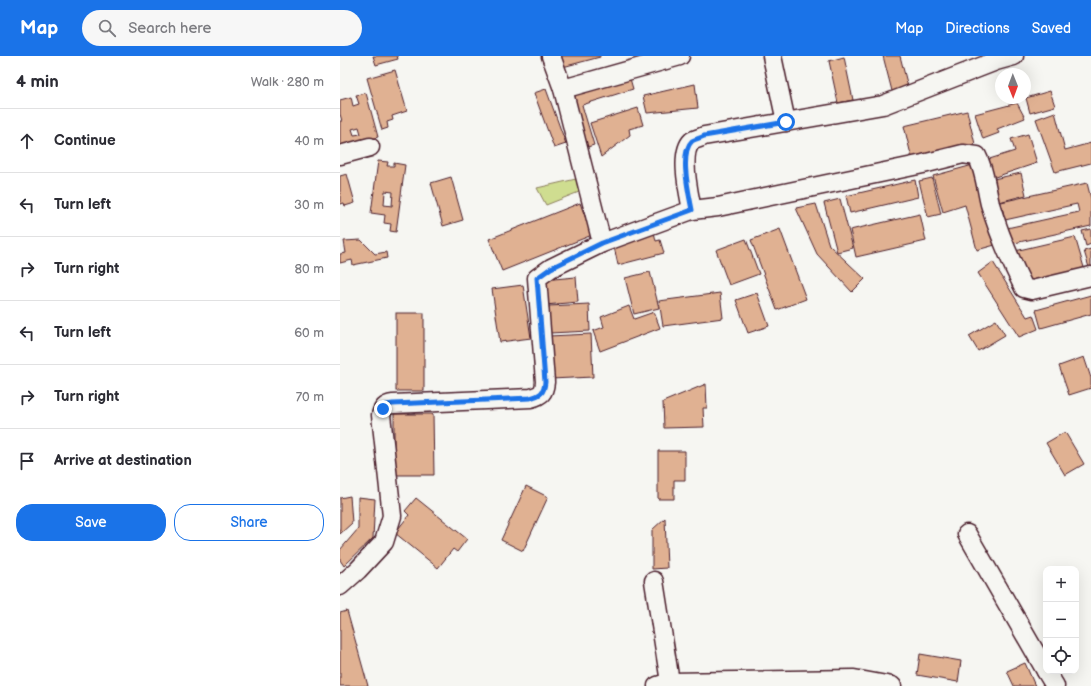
<!DOCTYPE html>
<meta charset="utf-8">
<style>
:root{--surface:#fff;--page:#f7f7f7;--text:#2b2b33;--muted:#7c7c81;--line:#e1e1e2;--accent:#1a73e8}
body{margin:0;font-family:"Balsamiq Sans",sans-serif;background:var(--page);color:var(--text)}
.controls{position:absolute;right:12px;bottom:12px;display:grid;overflow:hidden;border-radius:8px;box-shadow:0 4px 16px #0002}
.controls button{width:36px;height:36px;display:grid;place-items:center;padding:0;border:0;border-bottom:1px solid var(--line);background:var(--surface);color:var(--text);font:20px sans-serif}
.compass{position:absolute;left:655px;top:12px;width:36px;height:36px;border-radius:50%;background:var(--surface);box-shadow:0 4px 16px #0002;rotate:179deg}
.stop{position:absolute;width:12px;height:12px;margin:-9px;border:3px solid #1a73e8;border-radius:50%;background:#fff}
.stop.end{background:#1a73e8;border-color:#fff;box-shadow:0 1px 4px #0008}
.list{margin:0;padding:0;list-style:none}
h2{display:flex;justify-content:space-between;align-items:center;height:52px;margin:0;padding:0 16px;font-size:17px}
h2 small{font-size:13px;font-weight:400;color:var(--muted)}
.list li{display:grid;grid-template-columns:26px 1fr auto;gap:12px;align-items:center;box-sizing:border-box;height:64px;padding:0 16px;border-top:1px solid var(--line)}
.list b{display:block;font-size:15px;white-space:nowrap}
.list em{font-size:13px;font-style:normal;color:var(--muted)}
.actions{display:flex;gap:8px;padding:12px 16px}
.actions a{flex:1;padding:9px 0;border:1px solid var(--accent);border-radius:16px;text-align:center;font-size:14px;color:var(--accent)}
.actions .main{background:var(--accent);color:#fff}
.icon{flex:none;width:22px;height:22px;fill:none;stroke:currentColor;stroke-width:2;stroke-linecap:round;stroke-linejoin:round}
.map{position:relative;flex:none;width:751px;height:630px;overflow:hidden}
header{display:flex;align-items:center;gap:24px;box-sizing:border-box;height:56px;padding:0 20px;background:var(--accent);color:#fff}
header strong{font-size:19px}
nav{display:flex;gap:22px;margin-inline-start:auto;font-size:14px}
.search{width:280px;height:36px;background:var(--page);display:flex;align-items:center;gap:10px;box-sizing:border-box;padding:0 14px;border-radius:22px;color:var(--muted);font-size:15px}
main{display:flex}
aside{flex:1;background:var(--surface)}
.map>svg:first-child{display:block}
.green{fill:#cfdd90;stroke:#8c7e5e}
.building{fill:#e0b192;stroke:#4a1f2b;fill-rule:evenodd}
.lines{fill:none;stroke-linecap:round;stroke-linejoin:round}
.minor-casing{stroke:#4a1f2b;stroke-width:21}
.minor{stroke:#f6f6f2;stroke-width:18}
.route{stroke:#1a73e8;stroke-width:5}
</style>
<header>
<strong>Map</strong>
<div class="search"><svg class="icon" aria-label="search" viewBox="0 0 24 24"><circle cx="10" cy="10" r="6"/><path d="M15 15l6 6"/></svg>Search here</div>
<nav><a>Map</a><a>Directions</a><a>Saved</a></nav>
</header>
<main>
<aside>
<h2>4 min<small>Walk · 280 m</small></h2>
<ul class="list">
<li><svg class="icon" aria-label="ahead" viewBox="0 0 24 24"><path d="M12 20V5M6 11l6-6 6 6"/></svg><div><b>Continue</b></div><em>40 m</em></li>
<li><svg class="icon" aria-label="left" viewBox="0 0 24 24"><path d="M17 20v-9H6M10 6l-5 5 5 5"/></svg><div><b>Turn left</b></div><em>30 m</em></li>
<li><svg class="icon" aria-label="right" viewBox="0 0 24 24"><path d="M7 20v-9h11M14 6l5 5-5 5"/></svg><div><b>Turn right</b></div><em>80 m</em></li>
<li><svg class="icon" aria-label="left" viewBox="0 0 24 24"><path d="M17 20v-9H6M10 6l-5 5 5 5"/></svg><div><b>Turn left</b></div><em>60 m</em></li>
<li><svg class="icon" aria-label="right" viewBox="0 0 24 24"><path d="M7 20v-9h11M14 6l5 5-5 5"/></svg><div><b>Turn right</b></div><em>70 m</em></li>
<li><svg class="icon" aria-label="arrive" viewBox="0 0 24 24"><path d="M6 21V4h12l-3 4 3 4H6"/></svg><div><b>Arrive at destination</b></div></li>
</ul>
<div class="actions"><a class="main">Save</a><a>Share</a></div>
</aside>
<div class="map">
<svg width="751" height="630" viewBox="0 0 751 630">
<rect width="100%" height="100%" fill="#f6f6f2"/>
<filter id="ink" filterUnits="userSpaceOnUse"><feTurbulence type="fractalNoise" baseFrequency=".025" numOctaves="2"/><feDisplacementMap in="SourceGraphic" scale="8" xChannelSelector="R" yChannelSelector="G"/><feConvolveMatrix kernelMatrix="1 2 1 2 8 2 1 2 1" color-interpolation-filters="sRGB"/></filter>
<g filter="url(#ink)">
<path class="green" d="M236 123 239 136 206 149 197 132Z"/>
<g class="building">
<path d="M33 0H57L58 3 36 9Z"/>
<path d="M216 0H260V1L219 12Z"/>
<path d="M543 0H560L568 31 552 35Z"/>
<path d="M504 1 513 44 498 47 489 5Z"/>
<path d="M55 14 67 55 52 60 53 64 47 66 48 72 42 74 27 22Z"/>
<path d="M289 19 293 33 242 49 254 89 241 93 230 38Z"/>
<path d="M355 28 358 52 307 57 303 40Z"/>
<path d="M206 33 226 88 214 92 194 37Z"/>
<path d="M710 35 715 50 690 57 686 42Z"/>
<path d="M26 37 38 81 0 91V65H2L0 58V44L11 41 13 50 19 48 16 39ZM19 71 21 78 14 79 12 73Z"/>
<path d="M677 47 685 62 657 73 659 77 643 83 635 58Z"/>
<path d="M298 52 303 69 289 73 290 79 261 101 250 67Z"/>
<path d="M627 55 635 88 572 103 564 70Z"/>
<path d="M715 56 725 94 751 87V107L715 116 696 63Z"/>
<path d="M688 78 697 107 649 123 643 105 675 95 671 83Z"/>
<path d="M38 105 48 106 47 110H54V107L65 109 56 176 50 175 51 168 44 167 45 159 31 157ZM45 135 53 136 52 150 44 149Z"/>
<path d="M633 109 655 189 637 194 625 149 603 156 593 120Z"/>
<path d="M681 117 686 139 655 147 649 124Z"/>
<path d="M7 118 15 147 5 150 4 147 0 148V120Z"/>
<path d="M111 121 123 164 103 170 91 127Z"/>
<path d="M592 122 601 158 588 161 579 125Z"/>
<path d="M575 124 578 141 510 157 506 140Z"/>
<path d="M747 127 751 143V170L670 188 667 172 739 156 737 148 665 164 661 146Z"/>
<path d="M500 143 513 192 497 196 484 147Z"/>
<path d="M240 147 252 179 162 215 149 183Z"/>
<path d="M476 148 489 189 525 223 512 236 477 198 456 152Z"/>
<path d="M580 158 586 185 516 201 510 174Z"/>
<path d="M440 173 466 243 437 254 411 184Z"/>
<path d="M751 173V188L746 190 742 175Z"/>
<path d="M314 176 316 185 320 184 324 197 278 209 273 186Z"/>
<path d="M735 181 745 215 689 231 675 195Z"/>
<path d="M406 183 419 218 389 229 376 194Z"/>
<path d="M21 184 35 198 46 196 47 202 13 209 12 204 0 207V198L6 197 4 185Z"/>
<path d="M751 193V214L750 215 744 195Z"/>
<path d="M653 206 687 261 693 259 698 273 679 281 638 217Z"/>
<path d="M310 216 319 252 294 258 285 222Z"/>
<path d="M236 221 238 246 205 249 203 224Z"/>
<path d="M183 229 191 282 160 286 152 233Z"/>
<path d="M380 237 383 262 323 270 319 245Z"/>
<path d="M417 237 429 270 408 277 396 244Z"/>
<path d="M751 239V258L701 272 696 254Z"/>
<path d="M249 248 250 275 210 277 209 250Z"/>
<path d="M289 250 294 263 314 256 320 272 260 295 253 275 264 271 261 261Z"/>
<rect x="56" y="257" width="28" height="78"/>
<path d="M656 264 665 279 638 295 629 280Z"/>
<path d="M251 278 253 321 211 323 209 280Z"/>
<path d="M744 301 751 322V332L729 339 719 310Z"/>
<path d="M366 328 367 352H363L364 371 324 372 323 346Z"/>
<path d="M54 358H93L94 419H54Z"/>
<path d="M725 376 744 408 725 419 706 387Z"/>
<path d="M318 395H345V424H334V443H318Z"/>
<path d="M186 430 208 441 183 495 161 484Z"/>
<path d="M10 440 12 467 0 478V442Z"/>
<path d="M18 441 35 443 33 482 4 510 0 504V494L18 473Z"/>
<path d="M76 442 127 483 117 496 113 493 98 512 55 477 69 459 65 455Z"/>
<path d="M325 462 327 512 312 513V474Z"/>
<path d="M7 555 28 630H0V557Z"/>
<path d="M580 598 621 605 618 626 577 619Z"/>
<path d="M685 607 695 630H674L667 615Z"/>
</g>
<g class="lines">
<defs>
<g id="minor">
<path d="M211 0 223 33 262 187"/>
<path d="M432 0 446 66"/>
<path d="M223 33 340 0"/>
<path d="M0 99 30 91"/>
<path d="M352 154 378 151 583 108 623 98 637 100C645 115 646 132 650 148 659 178 670 204 684 232L692 234 751 220"/>
<path d="M627 478 706 615"/>
<path d="M314 525 330 626"/>
<path d="M0 530 18 514 44 486 52 460 41 359C43 352 45 349 53 348L191 342C201 339 204 337 205 326L197 222 211 212 262 187 352 154C349 138 339 97 352 85 355 83 361 82 364 80L543 49 656 5 674 0"/>
<path d="M706 615 715 630"/>
<path d="M317 630 330 626 514 623 552 630"/>
</g>
</defs>
<use href="#minor" class="minor-casing"/>
<use href="#minor" class="minor"/>
</g>
</g>
<g class="lines" filter="url(#ink)">
<path class="route" d="M43 353 46 349 53 348 190 342C201 339 204 337 205 326L197 222 211 212 262 187 352 154C349 138 339 97 352 85 355 83 361 82 364 80L446 66"/>
</g>
</svg>
<div class="controls">
<button>+</button>
<button>−</button>
<button><svg class="icon" aria-label="locate" viewBox="0 0 24 24"><circle cx="12" cy="12" r="6"/><path d="M12 2v4M12 18v4M2 12h4M18 12h4"/></svg></button>
</div>
<svg class="compass" viewBox="-18 -18 36 36"><path d="M0-13l5 13h-10z" fill="#e53935"/><path d="M0 13l5-13h-10z" fill="#7c7c81"/></svg>
<div class="stop" style="left:446px;top:66px"></div>
<div class="stop end" style="left:43px;top:353px"></div>
</div>
</main>
